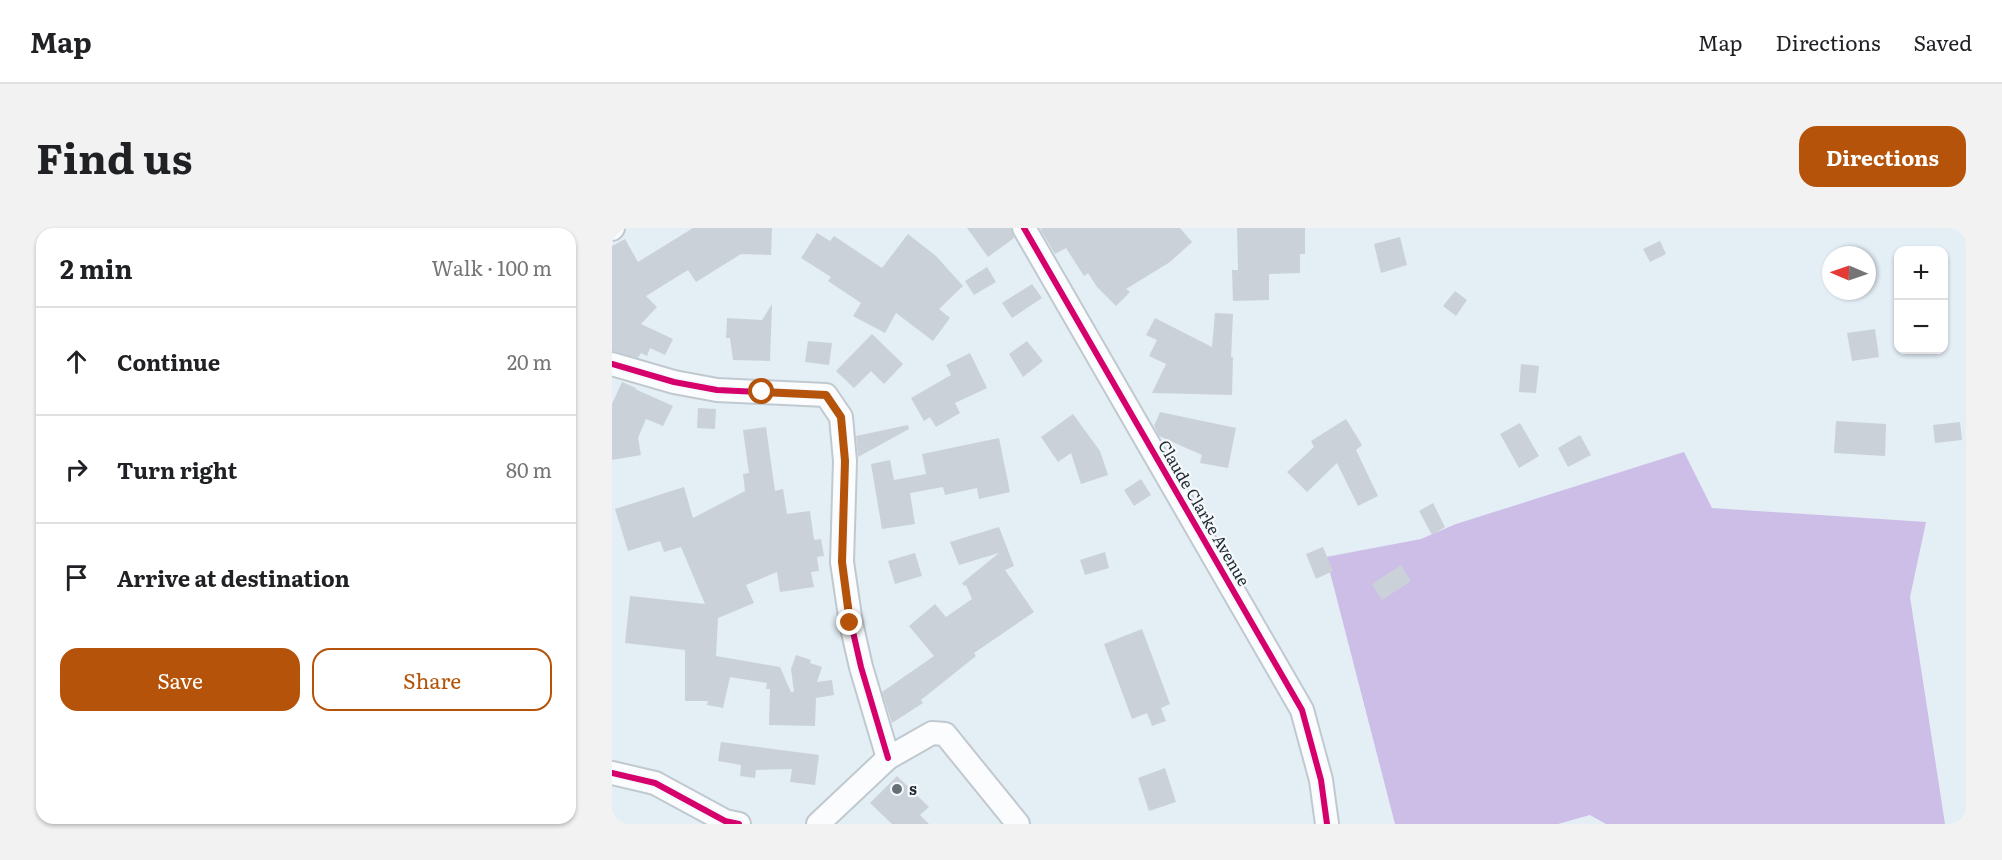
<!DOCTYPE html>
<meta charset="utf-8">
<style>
:root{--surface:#fff;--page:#f2f2f2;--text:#202124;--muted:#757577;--line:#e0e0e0;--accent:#b45309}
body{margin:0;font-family:Literata,serif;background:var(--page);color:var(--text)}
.controls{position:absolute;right:18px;top:18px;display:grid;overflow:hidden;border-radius:12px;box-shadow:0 2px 4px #0004}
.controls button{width:54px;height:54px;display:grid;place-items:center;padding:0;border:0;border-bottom:2px solid var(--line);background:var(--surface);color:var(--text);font:30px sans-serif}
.compass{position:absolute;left:1210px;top:18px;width:54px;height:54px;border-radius:50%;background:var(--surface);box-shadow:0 2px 4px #0004;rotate:272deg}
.stop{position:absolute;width:18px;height:18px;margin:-14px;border:4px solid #b45309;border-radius:50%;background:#fff}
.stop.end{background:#b45309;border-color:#fff;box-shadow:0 2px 6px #0008}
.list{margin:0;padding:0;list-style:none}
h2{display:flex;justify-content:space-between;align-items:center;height:78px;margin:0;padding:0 24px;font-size:26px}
h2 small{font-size:20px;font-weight:400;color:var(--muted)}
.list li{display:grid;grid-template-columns:39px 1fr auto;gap:18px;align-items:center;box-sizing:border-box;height:108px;padding:0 24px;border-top:2px solid var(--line)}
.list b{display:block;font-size:22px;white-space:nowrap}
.list em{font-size:20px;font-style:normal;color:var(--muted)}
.actions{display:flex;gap:12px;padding:18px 24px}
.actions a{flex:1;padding:14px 0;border:2px solid var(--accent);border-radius:18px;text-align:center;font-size:21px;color:var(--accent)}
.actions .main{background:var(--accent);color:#fff}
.icon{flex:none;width:33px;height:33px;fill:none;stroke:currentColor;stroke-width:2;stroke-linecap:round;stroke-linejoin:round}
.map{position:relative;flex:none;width:1354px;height:596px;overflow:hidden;border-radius:18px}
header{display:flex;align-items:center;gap:36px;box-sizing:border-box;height:84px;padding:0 30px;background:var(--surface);border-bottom:2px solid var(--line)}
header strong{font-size:28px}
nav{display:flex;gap:33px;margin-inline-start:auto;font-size:21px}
.intro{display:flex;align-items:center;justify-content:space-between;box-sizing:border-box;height:144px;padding:0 36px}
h1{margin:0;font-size:42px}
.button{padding:15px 27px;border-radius:18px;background:var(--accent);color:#fff;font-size:21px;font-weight:700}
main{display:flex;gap:36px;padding:0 36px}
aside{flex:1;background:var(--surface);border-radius:18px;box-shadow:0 2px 4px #0004}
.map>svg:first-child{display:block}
.forest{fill:#cdbee8}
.building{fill:#cbd1d9}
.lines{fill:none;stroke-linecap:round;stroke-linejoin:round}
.minor-casing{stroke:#c0c9cf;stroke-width:26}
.minor{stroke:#fbfcfe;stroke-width:22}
.cycleway-casing{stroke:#f5f9fd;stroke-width:10}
.cycleway{stroke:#d6006c;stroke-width:6}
.route{stroke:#b45309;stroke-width:8}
.poi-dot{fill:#656f75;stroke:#f5f9fd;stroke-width:2}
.labels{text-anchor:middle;stroke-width:4.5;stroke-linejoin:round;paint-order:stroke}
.street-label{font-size:16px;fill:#212a30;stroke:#f5f9fd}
.poi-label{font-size:16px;font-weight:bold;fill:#212a30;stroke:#f5f9fd;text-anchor:start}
</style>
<header>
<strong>Map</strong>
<nav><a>Map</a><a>Directions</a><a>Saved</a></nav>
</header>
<div class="intro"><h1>Find us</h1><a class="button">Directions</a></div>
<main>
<aside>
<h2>2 min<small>Walk · 100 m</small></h2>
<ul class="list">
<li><svg class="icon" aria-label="ahead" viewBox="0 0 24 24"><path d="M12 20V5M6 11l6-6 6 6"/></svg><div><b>Continue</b></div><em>20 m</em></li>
<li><svg class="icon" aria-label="right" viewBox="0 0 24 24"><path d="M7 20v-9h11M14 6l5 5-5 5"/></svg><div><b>Turn right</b></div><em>80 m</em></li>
<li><svg class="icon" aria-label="arrive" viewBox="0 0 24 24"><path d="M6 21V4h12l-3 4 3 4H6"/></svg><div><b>Arrive at destination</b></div></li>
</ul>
<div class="actions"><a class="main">Save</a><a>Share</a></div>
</aside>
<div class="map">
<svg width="1354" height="596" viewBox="0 0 1354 596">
<rect width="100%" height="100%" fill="#e3eef5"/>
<path class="forest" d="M1072 224 1100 280 1314 294 1298 369 1333 596H994L978 587 946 596H783L714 329 809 311 844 296Z"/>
<g class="building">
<path d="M81 0H160L159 27 129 26 84 54 76 42 34 68 45 79 29 96 61 111 53 127 38 120 35 128 29 125 26 130 0 123V18L13 11 26 34Z"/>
<path d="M355 0H399L402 10 376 29Z"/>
<path d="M431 0H568L580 14 558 34 514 61 518 64 504 78 485 59 476 45 472 48 454 20 443 26 428 1Z"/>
<path d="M625 0H693V26H688V45L657 46V72L621 73 620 42H626Z"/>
<path d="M205 5 218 13 222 8 270 40 296 6 324 28 351 58 327 81 338 90 321 113 284 85 273 105 241 88 249 75 216 53 219 49 189 30Z"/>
<path d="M788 9 795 37 769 45 762 16Z"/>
<path d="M1048 13 1054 26 1038 34 1031 21Z"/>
<path d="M375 39 384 54 362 67 353 53Z"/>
<path d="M420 56 430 70 400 90 390 75Z"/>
<path d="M843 63 855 72 844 88 831 78Z"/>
<path d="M160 76 158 133 121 132 118 110H114L115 90 150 92Z"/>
<path d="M603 85 621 86 619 129H621L620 167 540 165 554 136 537 128 545 112 534 107 543 90 600 119Z"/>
<path d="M1263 101 1267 129 1240 133 1235 105Z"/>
<path d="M260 106 291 136 272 156 259 143 242 160 224 143Z"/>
<path d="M196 113 220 115 217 137 193 134Z"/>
<path d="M415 113 431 133 411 149 397 126Z"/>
<path d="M358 125 375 160 343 175 348 185 324 199 318 189 312 193 299 170 339 147 334 137Z"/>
<path d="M909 136 927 138 924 165 907 164Z"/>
<path d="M10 154 24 160 23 161 61 178 51 198 34 191 26 210 29 227 0 232V176Z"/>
<path d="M86 180 104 181 103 201 85 200Z"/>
<path d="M548 184 624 200 616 240 588 235 590 227 547 208 542 198Z"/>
<path d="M461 186 488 223 496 247 469 256 459 225 446 234 429 209Z"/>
<path d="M734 191 750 217 744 222 766 268 746 278 725 235 695 264 675 244 702 219 699 213Z"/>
<path d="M1224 193 1274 196 1273 228 1222 225Z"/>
<path d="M1348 194 1350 212 1323 215 1321 197Z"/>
<path d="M908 195 927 228 907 240 888 206Z"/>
<path d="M296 197 297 201 246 229 244 208Z"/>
<path d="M154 199 163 263 171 261 175 286 198 283 202 312 209 311 212 328 205 329 207 343 199 344 202 359 168 364 165 344 134 357 142 375 106 390 104 428 168 439 179 464H182L179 441 184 427 199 432 198 435 210 439 205 454 220 452 222 467 204 470 203 498 157 497 158 461H154L155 455 118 449 111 480 95 477 96 473H73V422L13 415 18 368 93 376 69 319 52 324 48 313 16 323 3 281 72 259 81 290 133 263 131 246 137 245 131 202Z"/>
<path d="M968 207 979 227 956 239 946 220Z"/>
<path d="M387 210 398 264 367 271 365 260 333 267 331 259 298 265 303 296 270 301 259 236 278 232 282 252 314 246 310 226Z"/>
<path d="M529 251 539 267 522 278 512 262Z"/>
<path d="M821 275 833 299 820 307 807 283Z"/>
<path d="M387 299 402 338 393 342 422 384 362 425 364 428 309 472 311 475 280 495 270 464 322 428 297 398 323 376 334 389 360 371 354 357 352 358 350 355 387 325 347 337 338 314Z"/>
<path d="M711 319 721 343 704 351 694 326Z"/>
<path d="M493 324 497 340 473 347 468 332Z"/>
<path d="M303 325 310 348 283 356 276 333Z"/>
<path d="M789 337 799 353 770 372 760 356Z"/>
<path d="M530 401 558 476 549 480 554 493 540 498 535 485 520 491 492 416Z"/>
<path d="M109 514 207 527 203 557 178 554 180 541 144 542 143 550 128 548 129 537 106 533Z"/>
<path d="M553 540 564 574 537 583 526 550Z"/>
<path d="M285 548 317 579 308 587 317 596H280L258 575Z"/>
</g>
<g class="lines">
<defs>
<g id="minor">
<path d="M412 0 690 482 709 552 715 596"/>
<path d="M0 1 1 0"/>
<path d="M0 136 62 154 105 162 214 167 229 189 233 233 230 334 239 395 249 439 276 530"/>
<path d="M0 545 43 555 113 593 127 596"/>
<path d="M206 596 276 530 320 505 333 506 406 596"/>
</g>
</defs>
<use href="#minor" class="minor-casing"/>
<use href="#minor" class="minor"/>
<defs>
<g id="cycleway">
<path d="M412 0 690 482 709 552 715 596"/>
<path d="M0 136 62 154 105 162 214 167 229 189 233 233 230 334 239 395 249 439 276 530"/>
<path d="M0 545 43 555 113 593 127 596"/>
</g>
</defs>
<use href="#cycleway" class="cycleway-casing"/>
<use href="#cycleway" class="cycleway"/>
</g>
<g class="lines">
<path class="route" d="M150 164 214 167 229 189 233 233 230 334 238 395"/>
</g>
<circle class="poi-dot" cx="285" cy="561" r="6"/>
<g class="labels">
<g class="street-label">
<text transform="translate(592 285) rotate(60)" y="6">Claude Clarke Avenue</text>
</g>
<g class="poi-label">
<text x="297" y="567">s</text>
</g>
</g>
</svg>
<div class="controls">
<button>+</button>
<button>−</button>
</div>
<svg class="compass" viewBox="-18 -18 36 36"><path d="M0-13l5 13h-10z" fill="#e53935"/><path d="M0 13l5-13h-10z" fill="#757577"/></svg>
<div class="stop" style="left:150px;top:164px"></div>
<div class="stop end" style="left:238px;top:395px"></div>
</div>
</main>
